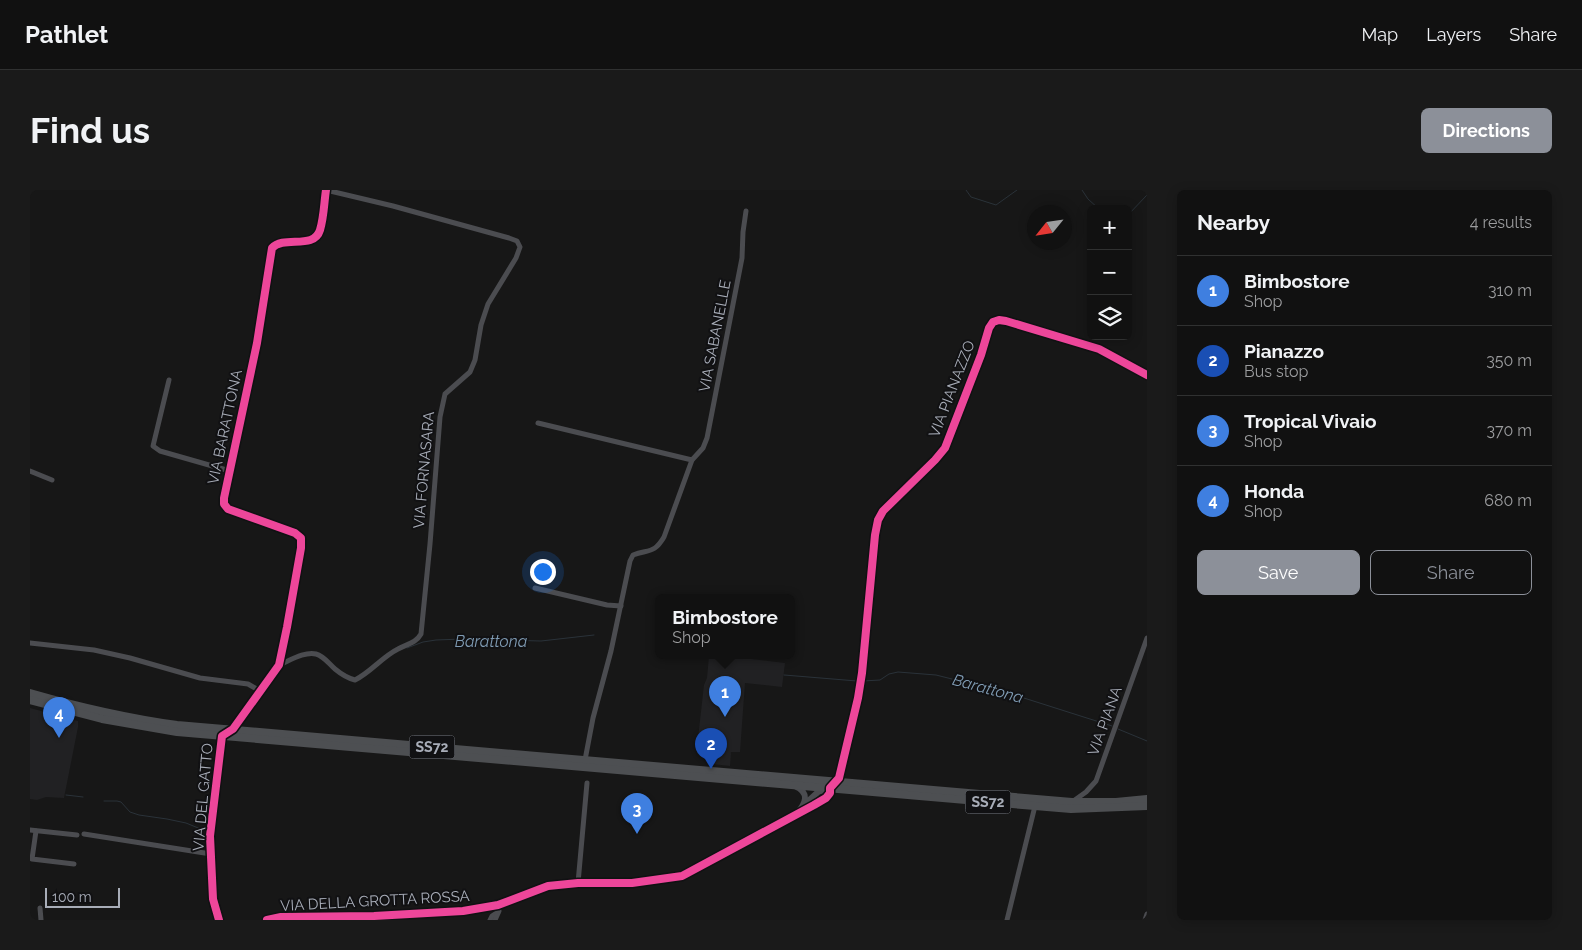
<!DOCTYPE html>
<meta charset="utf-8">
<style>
:root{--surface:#111;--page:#1a1a1a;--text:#f1f3f6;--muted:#9c9d9f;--line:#303131;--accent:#8c9099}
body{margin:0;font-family:Raleway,sans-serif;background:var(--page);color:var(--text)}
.controls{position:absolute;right:15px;top:15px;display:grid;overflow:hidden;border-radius:8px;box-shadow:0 2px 12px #0003}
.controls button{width:45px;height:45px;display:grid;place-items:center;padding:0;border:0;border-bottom:1px solid var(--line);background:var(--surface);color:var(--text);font:25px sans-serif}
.compass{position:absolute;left:997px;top:15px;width:45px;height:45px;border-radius:50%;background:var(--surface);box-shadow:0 2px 12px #0003;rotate:240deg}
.scale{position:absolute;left:15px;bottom:12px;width:75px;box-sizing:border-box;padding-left:5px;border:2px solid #a8adb8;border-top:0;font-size:14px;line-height:18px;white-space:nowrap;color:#a8adb8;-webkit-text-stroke:4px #111113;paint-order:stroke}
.you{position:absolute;left:512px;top:381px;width:18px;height:18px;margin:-12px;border:4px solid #fff;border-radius:50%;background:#1a73e8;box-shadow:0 0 0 8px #1a73e833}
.badge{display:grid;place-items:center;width:32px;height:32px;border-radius:50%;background:var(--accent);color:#fff;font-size:16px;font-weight:700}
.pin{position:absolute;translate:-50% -41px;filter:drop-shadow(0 1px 2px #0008)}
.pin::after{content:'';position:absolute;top:26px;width:18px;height:15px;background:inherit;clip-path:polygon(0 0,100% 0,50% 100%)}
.popup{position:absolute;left:625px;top:404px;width:140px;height:65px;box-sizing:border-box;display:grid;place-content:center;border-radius:8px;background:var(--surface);filter:drop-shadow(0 1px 4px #0005);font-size:16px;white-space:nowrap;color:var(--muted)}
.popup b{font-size:19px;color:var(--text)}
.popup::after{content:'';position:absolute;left:50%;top:100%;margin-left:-10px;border:10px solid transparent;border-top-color:var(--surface)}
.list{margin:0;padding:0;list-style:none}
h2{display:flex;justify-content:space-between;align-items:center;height:65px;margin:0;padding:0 20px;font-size:21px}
h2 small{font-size:16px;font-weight:400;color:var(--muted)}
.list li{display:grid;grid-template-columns:32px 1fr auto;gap:15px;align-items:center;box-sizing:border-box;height:70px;padding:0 20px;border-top:1px solid var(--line)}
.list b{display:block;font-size:19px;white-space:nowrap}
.list p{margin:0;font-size:16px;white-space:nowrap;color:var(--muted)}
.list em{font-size:16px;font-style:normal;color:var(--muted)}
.actions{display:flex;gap:10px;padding:15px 20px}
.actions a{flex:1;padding:11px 0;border:1px solid var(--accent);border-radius:8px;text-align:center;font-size:18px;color:var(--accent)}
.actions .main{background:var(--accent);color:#fff}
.icon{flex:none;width:28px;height:28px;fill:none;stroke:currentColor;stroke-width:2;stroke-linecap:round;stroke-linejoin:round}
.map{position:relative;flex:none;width:1117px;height:730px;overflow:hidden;border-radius:8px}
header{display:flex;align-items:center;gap:30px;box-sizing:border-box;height:70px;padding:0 25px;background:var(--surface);border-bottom:1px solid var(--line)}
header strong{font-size:24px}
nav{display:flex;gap:28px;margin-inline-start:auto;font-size:18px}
.intro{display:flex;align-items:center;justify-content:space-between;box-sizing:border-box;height:120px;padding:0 30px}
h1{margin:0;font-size:35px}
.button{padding:12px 22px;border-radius:8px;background:var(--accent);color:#fff;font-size:18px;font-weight:700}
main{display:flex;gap:30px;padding:0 30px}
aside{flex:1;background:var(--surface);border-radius:8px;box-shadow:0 2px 12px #0003}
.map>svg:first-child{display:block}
.built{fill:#212123}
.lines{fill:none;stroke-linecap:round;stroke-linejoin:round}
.stream{stroke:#2a3239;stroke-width:1}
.minor{stroke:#4b4c50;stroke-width:5}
.tertiary{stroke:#4b4c50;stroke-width:6}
.primary{stroke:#4d4f52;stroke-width:8}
.cycleway-casing{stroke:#111113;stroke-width:11}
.cycleway{stroke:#ed469a;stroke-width:8}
.labels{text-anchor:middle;stroke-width:4;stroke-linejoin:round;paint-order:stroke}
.shield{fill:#111113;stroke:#7b7e86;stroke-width:1}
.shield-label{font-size:14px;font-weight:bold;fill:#a8adb8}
.street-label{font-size:15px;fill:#a8adb8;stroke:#111113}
.water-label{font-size:16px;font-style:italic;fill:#7f9bb3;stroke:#111113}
</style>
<header>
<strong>Pathlet</strong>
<nav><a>Map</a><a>Layers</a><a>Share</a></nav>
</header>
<div class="intro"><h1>Find us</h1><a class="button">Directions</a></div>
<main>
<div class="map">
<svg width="1117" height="730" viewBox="0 0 1117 730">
<rect width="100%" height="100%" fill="#171717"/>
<g class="built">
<path d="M679 466H696L755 473 752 497 715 493 710 562H701L700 576 682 574 676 570 667 557 674 495 677 488Z"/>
<path d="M0 518 48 531V537L34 608 16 607 7 610 0 609Z"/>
</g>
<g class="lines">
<g class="stream">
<path d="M936 0 941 7 966 15 987 0"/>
<path d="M1052 0 1058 9 1069 19"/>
<path d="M1098 25 1117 5"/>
<path d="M377 458 393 452 406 450 433 449 511 451 564 445"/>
<path d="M754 485 827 491"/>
<path d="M833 491 850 490 859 484 868 482 906 485 934 492 953 495 1082 536"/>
<path d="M1088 539 1117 551"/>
<path d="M36 605 53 607"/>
<path d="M74 611H87L91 612 100 622 109 625 137 629 156 633 178 642"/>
</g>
<g class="minor">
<path d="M139 190 123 256 130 261 200 281"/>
<path d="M508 233 662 270"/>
<path d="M0 281 22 290"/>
<path d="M505 398 577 415 591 416"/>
<path d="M0 453 64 460 100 468 170 488 218 494 230 501"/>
<path d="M249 475C259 471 275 461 286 464 294 466 299 474 305 479 311 484 317 488 325 490 341 482 352 467 368 459 377 454 386 453 391 444L400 354 410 227 415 204 440 182 445 170 451 135 458 114 486 68 490 57 487 51 479 48 363 16 296 0"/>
<path d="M200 541 249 475 257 437 271 358V348L265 343 198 319 194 314V308L227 153 242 58C254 45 284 60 290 40 294 27 294 13 296 0"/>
<path d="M555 570 563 528 581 461 600 371 603 365C619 359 624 364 634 347L662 270 673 258 677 248 712 68 713 42 716 21"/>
<path d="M806 592 811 580 828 508 832 483 845 345 848 330 853 321 905 270 915 258 951 165 959 138 963 132 969 130 976 131 1069 159 1117 185"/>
<path d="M1042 612 1056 602 1066 591 1117 448"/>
<path d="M0 640 47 645"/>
<path d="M6 641 2 669 44 674"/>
<path d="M54 644 181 664"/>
<path d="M548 693 557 593"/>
<path d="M10 718 11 730"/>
<path d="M189 730 183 709 180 646 192 546 193 545"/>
<path d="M460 730 462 726 468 722"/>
<path d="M465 730 469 721 468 715"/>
<path d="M977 730 1005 616"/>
<path d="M1115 730 1117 724"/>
</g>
<g class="tertiary">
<path d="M765 596C780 603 776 613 767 623"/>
<path d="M775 614 788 602 797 599"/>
<path d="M237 730 251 727 344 726 433 721 468 715 518 696 548 693H602L652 686 784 615 796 608 802 597"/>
</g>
<g class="primary">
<path d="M0 503C49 517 97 528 147 535L1042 612H1086L1117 609"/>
<path d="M0 510 72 529 147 542 1005 616 1041 619 1117 616"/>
</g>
<defs>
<g id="cycleway">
<path d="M189 730 183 709 180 646 192 546 203 539 249 475 257 437 271 358V348L265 343 198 319 194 314V308L227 153 242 58C254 45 284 60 290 40 294 27 294 13 296 0"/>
<path d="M237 730 251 727 344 726 433 721 468 715 518 696 548 693H602L652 686 784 615 796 608 800 603V598L809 588 828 508 832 483 845 345 848 330 853 321 905 270 915 258 951 165 959 138 963 132 969 130 976 131 1069 159 1117 185"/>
</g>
</defs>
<use href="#cycleway" class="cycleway-casing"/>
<use href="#cycleway" class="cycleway"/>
</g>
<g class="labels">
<g class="shield">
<rect x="379.5" y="545.5" width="45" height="23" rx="4"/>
<rect x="935.5" y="600.5" width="45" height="23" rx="4"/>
</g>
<g class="shield-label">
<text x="402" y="562">SS72</text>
<text x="958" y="617">SS72</text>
</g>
<g class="street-label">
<text transform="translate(685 146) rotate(-79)" y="5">VIA SABANELLE</text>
<text transform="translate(922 199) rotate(-69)" y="5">VIA PIANAZZO</text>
<text transform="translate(195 237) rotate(-78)" y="5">VIA BARATTONA</text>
<text transform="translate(394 280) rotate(-85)" y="5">VIA FORNASARA</text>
<text transform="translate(1075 531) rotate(-70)" y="5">VIA PIANA</text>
<text transform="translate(173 607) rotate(-85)" y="5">VIA DEL GATTO</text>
<text transform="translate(345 711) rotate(-3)" y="5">VIA DELLA GROTTA ROSSA</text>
</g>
<g class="water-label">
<text x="461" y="457">Barattona</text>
<text transform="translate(958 498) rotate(15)" y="6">Barattona</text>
</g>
</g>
</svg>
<div class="controls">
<button>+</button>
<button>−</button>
<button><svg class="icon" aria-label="layers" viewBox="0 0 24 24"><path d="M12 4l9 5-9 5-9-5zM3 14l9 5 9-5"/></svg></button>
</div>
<svg class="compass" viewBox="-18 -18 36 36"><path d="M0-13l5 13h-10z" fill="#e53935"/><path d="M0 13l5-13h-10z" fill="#9c9d9f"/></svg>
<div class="scale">100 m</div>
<div class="you"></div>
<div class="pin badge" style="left:695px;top:527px;background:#3f7fe0">1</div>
<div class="popup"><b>Bimbostore</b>Shop</div>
<div class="pin badge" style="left:681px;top:579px;background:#1a4fb4">2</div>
<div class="pin badge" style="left:607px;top:644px;background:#3f7fe0">3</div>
<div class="pin badge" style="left:29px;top:548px;background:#3f7fe0">4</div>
</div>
<aside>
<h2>Nearby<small>4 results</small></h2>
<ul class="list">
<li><span class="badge" style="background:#3f7fe0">1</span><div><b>Bimbostore</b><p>Shop</p></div><em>310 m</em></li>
<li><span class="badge" style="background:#1a4fb4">2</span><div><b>Pianazzo</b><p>Bus stop</p></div><em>350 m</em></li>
<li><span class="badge" style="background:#3f7fe0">3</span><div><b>Tropical Vivaio</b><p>Shop</p></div><em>370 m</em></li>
<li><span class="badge" style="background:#3f7fe0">4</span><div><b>Honda</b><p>Shop</p></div><em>680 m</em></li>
</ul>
<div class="actions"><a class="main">Save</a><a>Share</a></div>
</aside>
</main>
